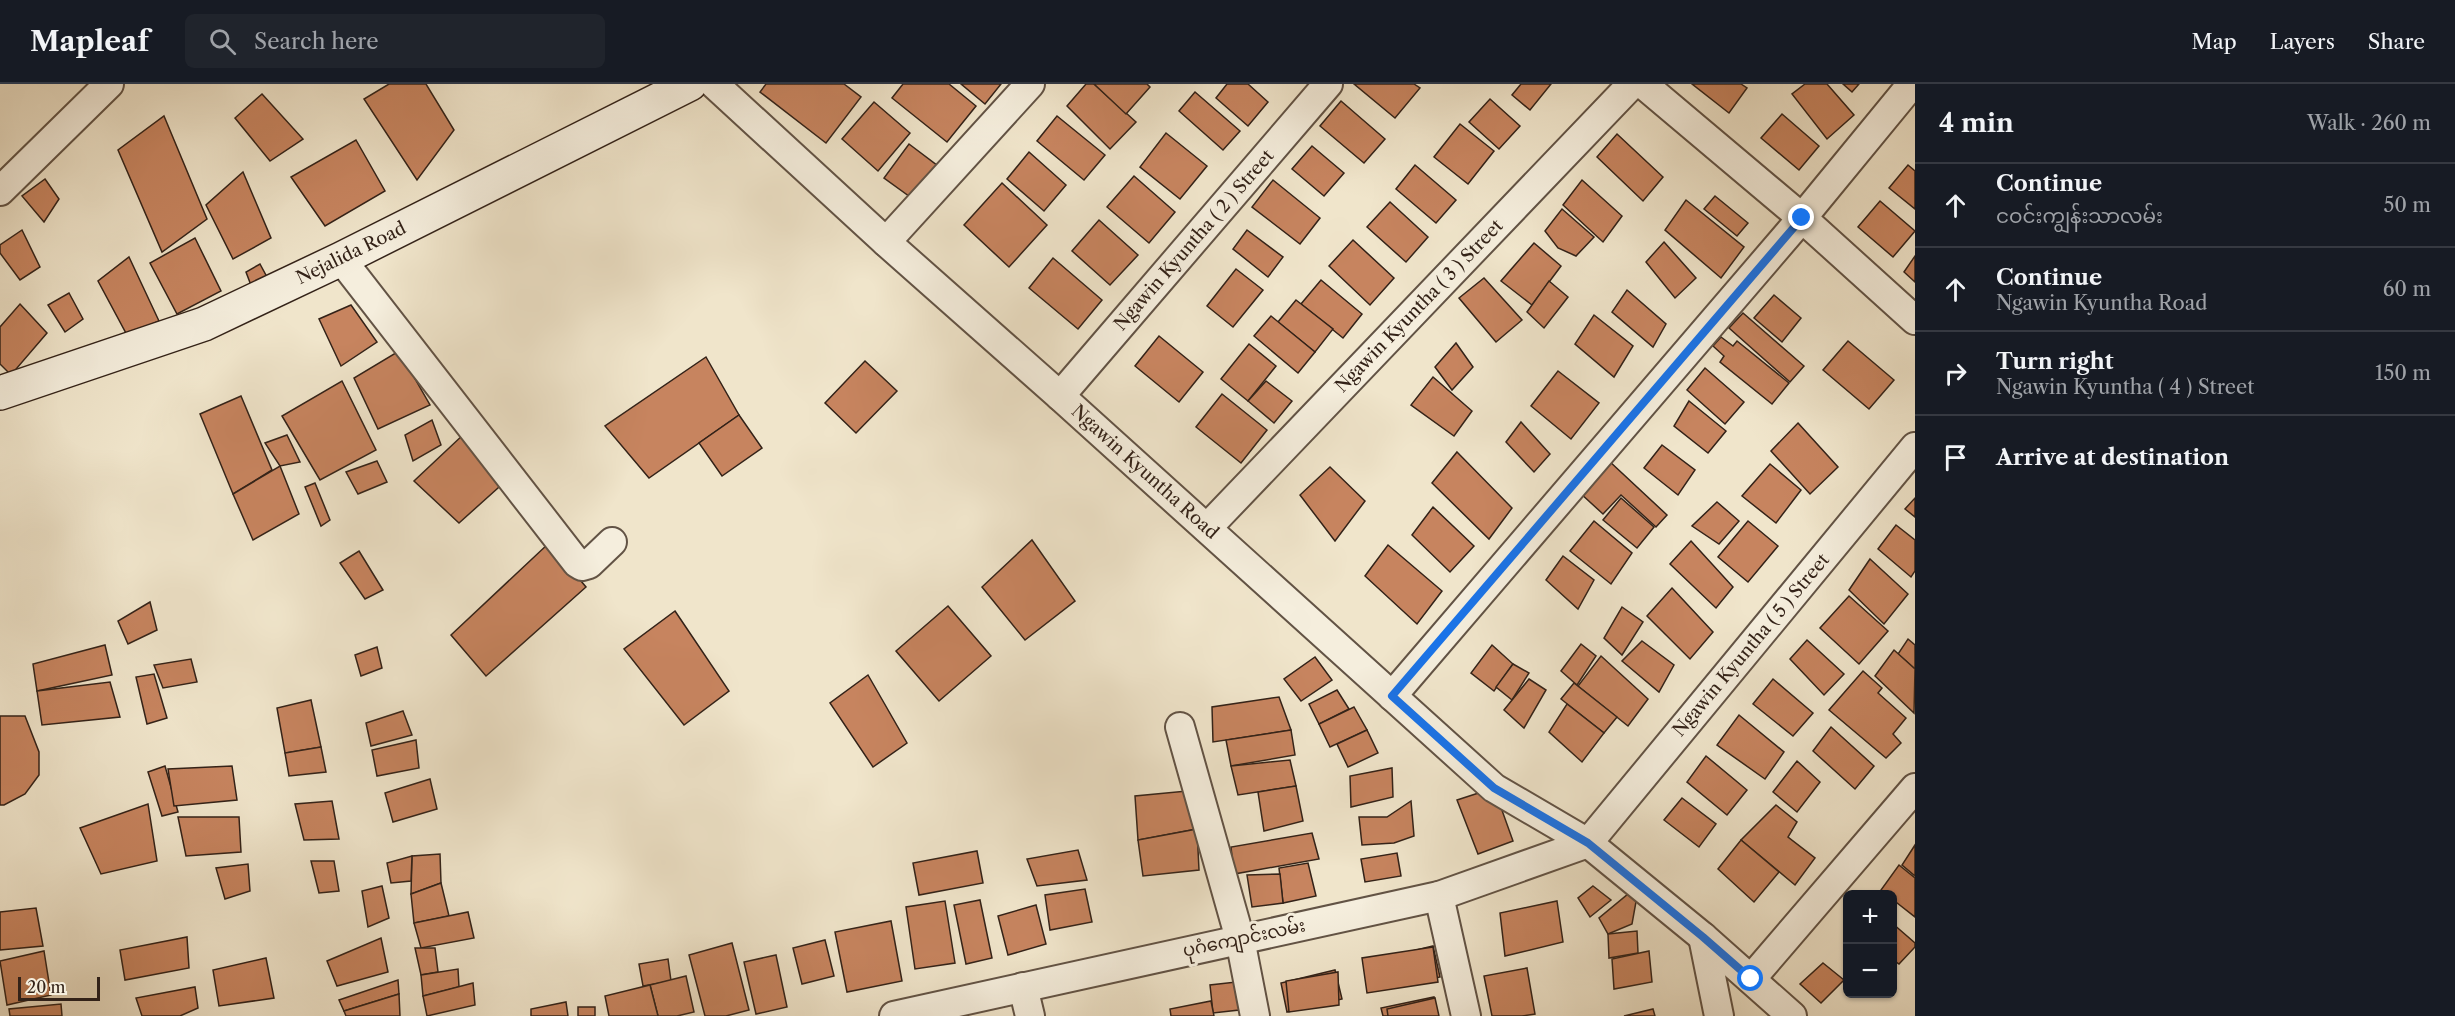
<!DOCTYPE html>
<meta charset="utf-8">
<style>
:root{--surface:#171b24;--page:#20242c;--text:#f1f3f6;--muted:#9ea1a6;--line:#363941}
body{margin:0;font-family:"Libre Caslon Text","Noto Sans Myanmar",serif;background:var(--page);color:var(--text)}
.controls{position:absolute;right:18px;bottom:18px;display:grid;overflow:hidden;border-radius:9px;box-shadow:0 2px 4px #0004}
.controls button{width:54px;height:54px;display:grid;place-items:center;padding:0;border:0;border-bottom:2px solid var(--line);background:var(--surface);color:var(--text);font:30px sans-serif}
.scale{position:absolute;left:18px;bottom:15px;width:82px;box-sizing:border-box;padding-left:6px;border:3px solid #332218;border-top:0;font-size:16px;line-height:21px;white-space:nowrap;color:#332218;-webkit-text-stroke:4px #f5eedd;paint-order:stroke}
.stop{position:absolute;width:18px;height:18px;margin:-14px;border:4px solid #1a73e8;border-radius:50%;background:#fff}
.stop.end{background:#1a73e8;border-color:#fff;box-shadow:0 2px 6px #0008}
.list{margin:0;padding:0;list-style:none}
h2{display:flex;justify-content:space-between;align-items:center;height:78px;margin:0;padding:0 24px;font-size:26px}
h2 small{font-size:20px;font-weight:400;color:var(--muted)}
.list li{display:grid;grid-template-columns:39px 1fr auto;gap:18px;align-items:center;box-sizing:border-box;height:84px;padding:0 24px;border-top:2px solid var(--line)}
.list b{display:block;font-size:22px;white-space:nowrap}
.list p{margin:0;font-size:20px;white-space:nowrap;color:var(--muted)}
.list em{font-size:20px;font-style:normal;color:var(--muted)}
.icon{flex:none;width:33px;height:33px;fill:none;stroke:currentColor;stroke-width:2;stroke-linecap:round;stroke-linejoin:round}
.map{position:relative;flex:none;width:1915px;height:932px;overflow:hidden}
header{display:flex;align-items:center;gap:36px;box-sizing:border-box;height:84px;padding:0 30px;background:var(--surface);border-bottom:2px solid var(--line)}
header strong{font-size:28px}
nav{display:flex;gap:33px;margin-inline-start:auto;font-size:21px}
.search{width:420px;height:54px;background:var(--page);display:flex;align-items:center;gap:15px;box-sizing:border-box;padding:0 21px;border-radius:9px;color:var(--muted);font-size:22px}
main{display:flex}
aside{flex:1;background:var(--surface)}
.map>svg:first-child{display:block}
.building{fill:#c7845f;stroke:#332218;stroke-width:1.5}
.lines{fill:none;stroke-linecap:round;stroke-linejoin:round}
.minor-casing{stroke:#625345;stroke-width:32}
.secondary-casing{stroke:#332218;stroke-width:36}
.minor{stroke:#f5eedd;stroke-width:28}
.secondary{stroke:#f5eedd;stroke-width:33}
.route{stroke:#1a73e8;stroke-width:8}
.labels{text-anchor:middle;stroke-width:6;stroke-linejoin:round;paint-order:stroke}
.street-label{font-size:18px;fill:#332218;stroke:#f5eedd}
</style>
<header>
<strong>Mapleaf</strong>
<div class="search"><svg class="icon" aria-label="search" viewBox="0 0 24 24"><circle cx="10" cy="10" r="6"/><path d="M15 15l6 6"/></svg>Search here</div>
<nav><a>Map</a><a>Layers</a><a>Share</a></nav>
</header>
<main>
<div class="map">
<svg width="1915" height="932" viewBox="0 0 1915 932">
<rect width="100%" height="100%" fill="#f0e5cb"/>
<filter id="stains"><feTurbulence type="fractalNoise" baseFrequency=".00333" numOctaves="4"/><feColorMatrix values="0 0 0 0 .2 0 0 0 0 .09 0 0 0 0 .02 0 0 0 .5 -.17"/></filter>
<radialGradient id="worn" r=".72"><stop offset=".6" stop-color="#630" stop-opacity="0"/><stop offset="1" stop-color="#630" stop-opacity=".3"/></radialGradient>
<g class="building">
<path d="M389 0H426L454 46 417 96 364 15Z"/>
<path d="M766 0H844L861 13 826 59 760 8Z"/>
<path d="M903 0H949L976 22 947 58 892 14Z"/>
<path d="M961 0H1001L985 20Z"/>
<path d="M1086 0H1094L1136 38 1110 65 1067 22Z"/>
<path d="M1094 0H1147L1150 3 1126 30Z"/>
<path d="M1227 0H1248L1268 18 1248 42 1216 14Z"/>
<path d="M1354 0H1414L1420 4 1395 34Z"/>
<path d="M1521 0H1551L1530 26 1512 11Z"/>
<path d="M1692 0H1741L1747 4 1729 29Z"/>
<path d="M1805 0H1827L1854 31 1827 55 1792 10Z"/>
<path d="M1843 0H1859L1852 8Z"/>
<path d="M1195 8 1240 47 1223 66 1179 27Z"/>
<path d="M262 10 303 55 270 77 235 34Z"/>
<path d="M1490 15 1520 42 1499 65 1469 38Z"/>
<path d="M1341 17 1385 55 1364 79 1320 42Z"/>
<path d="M874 18 910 49 878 87 842 55Z"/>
<path d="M1782 30 1819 62 1799 86 1761 54Z"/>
<path d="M164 32 207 135 162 168 118 66Z"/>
<path d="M1057 32 1105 71 1084 96 1037 57Z"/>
<path d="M1460 40 1494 67 1468 100 1434 73Z"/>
<path d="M1166 49 1207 82 1180 115 1140 83Z"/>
<path d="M1617 50 1663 93 1643 117 1597 73Z"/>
<path d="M356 56 385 107 325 142 291 93Z"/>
<path d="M909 60 938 82 913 115 884 94Z"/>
<path d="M1312 62 1344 89 1324 112 1292 85Z"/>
<path d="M1029 68 1066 101 1044 127 1007 95Z"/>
<path d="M1415 81 1456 116 1436 139 1396 105Z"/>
<path d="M1908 81 1915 87V125L1889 104Z"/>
<path d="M243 88 271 154 233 175 206 121Z"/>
<path d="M1134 92 1175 128 1149 159 1107 123Z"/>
<path d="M45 95 59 115 44 138 22 112Z"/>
<path d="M1273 96 1320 134 1300 160 1252 123Z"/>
<path d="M1582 96 1622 132 1603 158 1563 121Z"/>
<path d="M1002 99 1047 141 1009 183 964 141Z"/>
<path d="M1715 112 1748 139 1737 152 1704 125Z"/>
<path d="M1686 116 1744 163 1721 194 1665 146Z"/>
<path d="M1880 117 1915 147 1893 173 1858 143Z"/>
<path d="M1390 118 1428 153 1406 178 1367 143Z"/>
<path d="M1562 125 1594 153 1576 172 1558 164 1545 147Z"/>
<path d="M1099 136 1138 171 1110 201 1072 167Z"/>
<path d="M22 146 40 183 20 196 0 169V161Z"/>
<path d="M1247 146 1283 173 1268 193 1233 165Z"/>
<path d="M195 154 221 207 177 230 150 179Z"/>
<path d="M1353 156 1394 194 1370 221 1329 182Z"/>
<path d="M1664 158 1696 194 1675 214 1646 178Z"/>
<path d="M1534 159 1561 182 1532 221 1501 197Z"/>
<path d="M1915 172V198L1904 188Z"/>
<path d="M129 173 159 237 127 251 98 197Z"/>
<path d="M1053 174 1102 216 1078 245 1029 204Z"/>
<path d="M260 180 268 195 252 204 246 188Z"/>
<path d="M1236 185 1263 206 1233 243 1207 222Z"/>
<path d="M1484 194 1522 236 1496 258 1459 214Z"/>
<path d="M1321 196 1362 230 1343 254 1301 220Z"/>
<path d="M1549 197 1568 213 1544 244 1527 228Z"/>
<path d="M1627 206 1666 240 1653 263 1612 228Z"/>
<path d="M69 209 83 235 65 248 48 221Z"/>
<path d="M1774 211 1801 234 1782 258 1754 234Z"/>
<path d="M1296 216 1333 245 1315 268 1278 238Z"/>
<path d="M20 220 47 249 11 291 0 280V243Z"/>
<path d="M351 221 377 258 341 282 319 235Z"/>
<path d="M1743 229 1804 282 1790 298 1729 244Z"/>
<path d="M1594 231 1633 262 1614 293 1575 260Z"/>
<path d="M1271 232 1315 268 1298 289 1254 252Z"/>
<path d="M1159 252 1203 288 1179 318 1135 282Z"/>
<path d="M1721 253 1733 262 1737 257 1789 299 1772 320 1720 278 1724 272 1713 262Z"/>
<path d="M1848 257 1894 296 1869 325 1823 286Z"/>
<path d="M1456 259 1473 283 1452 306 1435 283Z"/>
<path d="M1249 260 1276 282 1248 317 1221 295Z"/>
<path d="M399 267 430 321 378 345 354 294Z"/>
<path d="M706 273 739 331 649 394 605 342Z"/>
<path d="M865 277 897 307 856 349 825 319Z"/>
<path d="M1705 284 1744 318 1725 340 1687 306Z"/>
<path d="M1558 287 1599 319 1571 355 1531 322Z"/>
<path d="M1433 293 1472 327 1454 352 1411 321Z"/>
<path d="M342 297 376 366 320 396 282 332Z"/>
<path d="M1266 297 1292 317 1274 339 1248 317Z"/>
<path d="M1222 310 1267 346 1241 379 1196 343Z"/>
<path d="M241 312 272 386 233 410 200 330Z"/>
<path d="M1689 317 1726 347 1708 369 1674 342Z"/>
<path d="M739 331 762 364 722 392 699 359Z"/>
<path d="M432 336 441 361 413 377 405 351Z"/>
<path d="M1521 338 1550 370 1534 388 1506 358Z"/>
<path d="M1798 339 1838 383 1810 410 1771 367Z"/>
<path d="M465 349 508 395 459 439 414 397Z"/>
<path d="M287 351 300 378 280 382 265 359Z"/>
<path d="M1662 361 1695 386 1678 411 1644 384Z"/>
<path d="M1457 368 1512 424 1489 455 1432 399Z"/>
<path d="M1608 376 1667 431 1656 443 1621 411 1603 430 1579 408Z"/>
<path d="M377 377 387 398 358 410 346 388Z"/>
<path d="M1770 380 1801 406 1776 439 1742 412Z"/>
<path d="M280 382 299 430 253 456 233 410Z"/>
<path d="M1330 383 1365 417 1335 457 1300 411Z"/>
<path d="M315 399 330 436 321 442 305 403Z"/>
<path d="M1621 414 1654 443 1637 464 1603 436Z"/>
<path d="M1915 414V433L1905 425Z"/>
<path d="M1717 418 1739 437 1719 460 1692 442Z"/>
<path d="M1433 423 1474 462 1450 488 1412 451Z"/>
<path d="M1594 437 1632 469 1611 500 1570 467Z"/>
<path d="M1748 437 1778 462 1748 498 1718 473Z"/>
<path d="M1896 441 1915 456V487L1911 493 1878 465Z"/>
<path d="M1032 456 1075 517 1025 556 982 503Z"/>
<path d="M1691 457 1733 503 1716 524 1670 480Z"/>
<path d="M549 459 586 503 486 592 451 551Z"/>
<path d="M1388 461 1442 507 1417 540 1365 492Z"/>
<path d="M359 467 383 506 365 515 340 479Z"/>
<path d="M1563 472 1594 496 1578 525 1546 496Z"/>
<path d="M1870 475 1908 510 1884 540 1849 506Z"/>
<path d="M1672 504 1713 548 1690 575 1647 532Z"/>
<path d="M1849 512 1888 547 1859 580 1820 544Z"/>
<path d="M150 518 157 546 128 560 118 537Z"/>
<path d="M948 522 991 572 939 617 896 567Z"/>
<path d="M1622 523 1643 538 1622 571 1604 554Z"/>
<path d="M675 527 729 607 684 641 624 565Z"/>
<path d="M1908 555 1915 561V585L1898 570Z"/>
<path d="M1807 556 1844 590 1824 611 1790 575Z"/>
<path d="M1642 557 1674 581 1659 608 1622 577Z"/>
<path d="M1581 560 1596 572 1577 601 1561 587Z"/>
<path d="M105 561 112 591 37 607 33 580Z"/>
<path d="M1492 561 1513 580 1494 607 1471 589Z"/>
<path d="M377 563 382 584 361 592 355 571Z"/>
<path d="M1894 566 1915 585 1914 629 1875 592Z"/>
<path d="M1601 572 1648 615 1628 642 1578 602Z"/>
<path d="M1315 573 1332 596 1301 617 1284 595Z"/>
<path d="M191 575 197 598 163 604 154 581Z"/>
<path d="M1513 580 1529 589 1512 616 1496 603Z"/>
<path d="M1863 587 1882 604 1878 609 1906 634 1893 650 1901 659 1886 674 1829 626Z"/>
<path d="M154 590 167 634 147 640 136 593Z"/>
<path d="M868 591 907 659 873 683 830 619Z"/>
<path d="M1529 595 1546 606 1524 644 1504 626Z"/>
<path d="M1773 595 1813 629 1793 652 1753 620Z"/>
<path d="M110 598 120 633 42 641 37 607Z"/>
<path d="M1574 599 1617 633 1604 649 1561 615Z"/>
<path d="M1337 606 1349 625 1319 640 1309 620Z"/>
<path d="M1279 613 1291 646 1213 658 1212 623Z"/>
<path d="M311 616 321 663 285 669 277 624Z"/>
<path d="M1567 620 1604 649 1582 678 1549 648Z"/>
<path d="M1354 623 1367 646 1330 663 1319 640Z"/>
<path d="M403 627 412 651 371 662 366 639Z"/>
<path d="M1739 631 1784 668 1765 695 1717 661Z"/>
<path d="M0 632H25L39 668V691L25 710 4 721H0Z"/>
<path d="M1831 643 1874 682 1855 705 1813 667Z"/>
<path d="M1291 646 1295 671 1231 682 1226 656Z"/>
<path d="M1367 646 1378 669 1348 683 1337 660Z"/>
<path d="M416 656 419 684 377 692 372 666Z"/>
<path d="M321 663 326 688 289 692 285 669Z"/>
<path d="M1706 672 1747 706 1727 731 1687 698Z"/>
<path d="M1290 676 1296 702 1238 711 1231 682Z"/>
<path d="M1797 677 1820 698 1797 728 1773 708Z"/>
<path d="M165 682 178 728 162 732 148 688Z"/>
<path d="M232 682 237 716 174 722 168 685Z"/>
<path d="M1392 684 1393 713 1351 723 1350 692Z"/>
<path d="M430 695 437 725 393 738 385 709Z"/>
<path d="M1296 702 1303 737 1264 747 1258 708Z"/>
<path d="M1494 704 1513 757 1478 770 1457 716Z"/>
<path d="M1187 707 1197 745 1138 756 1135 712Z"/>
<path d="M1682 714 1716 740 1699 763 1664 736Z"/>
<path d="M332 717 339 755 304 756 295 720Z"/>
<path d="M1411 717 1414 752 1394 759 1362 761 1359 733H1387Z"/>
<path d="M148 720 157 777 101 790 80 744Z"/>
<path d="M1776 721 1797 738 1788 753 1815 774 1795 801 1741 756Z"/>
<path d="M178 733H239L241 768 186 772Z"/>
<path d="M1197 745 1199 786 1143 792 1138 756Z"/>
<path d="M1312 749 1319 775 1234 790 1231 763Z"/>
<path d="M1741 756 1779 788 1754 818 1718 785Z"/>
<path d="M1915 761V792L1902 781Z"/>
<path d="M1078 766 1087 796 1037 802 1027 775Z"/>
<path d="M977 767 983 799 919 811 913 779Z"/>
<path d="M1397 769 1401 792 1365 798 1361 775Z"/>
<path d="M440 770 441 799 411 810 412 772Z"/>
<path d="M412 772 411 797 391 799 387 779Z"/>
<path d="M311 777H334L339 807 319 809Z"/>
<path d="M1308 779 1316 812 1283 819 1279 784Z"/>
<path d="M248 780 250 807 225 815 216 784Z"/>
<path d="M1899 781 1915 794V833L1892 815V810H1887L1881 806Z"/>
<path d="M1280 790 1283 819 1252 823 1247 791Z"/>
<path d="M441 799 449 832 414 839 411 810Z"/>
<path d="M1639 801 1632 840 1608 850 1599 834Z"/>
<path d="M382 802 389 834 368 843 362 807Z"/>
<path d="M1593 802 1611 816 1590 833 1578 814Z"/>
<path d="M1085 805 1092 838 1050 846 1045 811Z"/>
<path d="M980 816 992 874 966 880 954 821Z"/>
<path d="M945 817 955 879 915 885 906 823Z"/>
<path d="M1557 817 1563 858 1505 872 1500 829Z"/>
<path d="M1036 821 1046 860 1008 871 998 832Z"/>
<path d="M36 824 43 862 0 866V828Z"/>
<path d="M468 828 474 854 421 864 414 839Z"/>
<path d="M891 837 902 897 847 908 835 848Z"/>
<path d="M1892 839 1915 859V863L1899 880 1892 875Z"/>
<path d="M1637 847 1638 869 1609 874 1608 850Z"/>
<path d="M187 853 189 884 125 896 120 866Z"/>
<path d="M381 854 388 888 337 902 327 877Z"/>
<path d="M825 856 834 892 802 900 793 864Z"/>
<path d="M732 859 749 926 726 932H705L689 871Z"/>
<path d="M1433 862 1440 893 1386 905 1379 875Z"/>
<path d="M1433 863 1438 898 1367 909 1362 874Z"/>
<path d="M415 864H435L438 888 421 891Z"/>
<path d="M44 867 51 911 7 921 0 877Z"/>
<path d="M1649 867 1652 898 1614 905 1612 875Z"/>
<path d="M776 871 787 923 756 930 744 878Z"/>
<path d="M266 874 274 914 219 922 213 886Z"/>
<path d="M668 875 671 897 643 902 639 880Z"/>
<path d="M1823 879 1844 896 1821 919 1800 900Z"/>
<path d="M1527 884 1535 930 1522 932H1492L1484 892Z"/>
<path d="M458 885 459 903 423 912 421 891Z"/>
<path d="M1335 886 1342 915 1287 928 1281 899Z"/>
<path d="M1338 888 1339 921 1289 928 1286 897Z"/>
<path d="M686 892 694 928 677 932H658L650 901Z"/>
<path d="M398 896 399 910 344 927 339 916Z"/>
<path d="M1236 898 1239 926 1213 929 1210 901Z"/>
<path d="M473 899 475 921 427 932 423 912Z"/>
<path d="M650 901 658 932H609L605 912Z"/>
<path d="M195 903 198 924 180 932H142L136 914Z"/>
<path d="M399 910 400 932H346L344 927Z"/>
<path d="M1434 913 1437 932H1383L1381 924Z"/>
<path d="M1435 914 1439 932H1388L1387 925Z"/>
<path d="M1211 917 1214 932H1171L1170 925Z"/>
<path d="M566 918 568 932H531V925Z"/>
<path d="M61 920 62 932H10L9 925Z"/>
<rect x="578" y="923" width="17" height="9"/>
<path d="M1653 925 1655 932H1624Z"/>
</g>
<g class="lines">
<defs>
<g id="minor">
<path d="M714 0 886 158 1060 312 1494 704 1588 759 1703 853 1792 932"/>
<path d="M1643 0 1802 134 1915 236"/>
<path d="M0 107 109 0"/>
<path d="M886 158 1030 0"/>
<path d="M341 175 577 479 582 482 589 480 612 458"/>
<path d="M1060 312 1328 0"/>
<path d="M1207 444 1632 0"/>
<path d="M1392 612 1802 134 1912 0"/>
<path d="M1180 643 1240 855 1255 932"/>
<path d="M1588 759 1915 363"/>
<path d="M1439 812 1466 932"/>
<path d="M1703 853 1719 932"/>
<path d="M1751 895 1915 704"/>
<path d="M1023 903 1030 932"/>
<path d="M894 932 1439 812 1588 759"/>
</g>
<path id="secondary" d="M0 309 204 240 341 175 690 0"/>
</defs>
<use href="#minor" class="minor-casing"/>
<use href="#secondary" class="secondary-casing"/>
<use href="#minor" class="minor"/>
<use href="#secondary" class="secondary"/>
</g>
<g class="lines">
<path class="route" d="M1751 895 1703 853 1588 759 1494 704 1392 612 1802 134"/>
</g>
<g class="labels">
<g class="street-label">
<text transform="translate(1194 156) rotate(-49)" y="6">Ngawin Kyuntha ( 2 ) Street</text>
<text transform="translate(351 169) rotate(-26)" y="6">Nejalida Road</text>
<text transform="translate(1419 222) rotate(-46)" y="6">Ngawin Kyuntha ( 3 ) Street</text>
<text transform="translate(1145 388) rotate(42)" y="6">Ngawin Kyuntha Road</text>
<text transform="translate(1751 561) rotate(-50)" y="6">Ngawin Kyuntha ( 5 ) Street</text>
<text transform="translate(1244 854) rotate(-12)" y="6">ပုဂံကျောင်းလမ်း</text>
</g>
</g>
<rect width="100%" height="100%" filter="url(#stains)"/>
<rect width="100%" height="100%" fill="url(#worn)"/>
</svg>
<div class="controls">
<button>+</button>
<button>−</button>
</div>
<div class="scale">20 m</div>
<div class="stop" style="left:1751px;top:895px"></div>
<div class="stop end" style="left:1802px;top:134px"></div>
</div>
<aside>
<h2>4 min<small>Walk · 260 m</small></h2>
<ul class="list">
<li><svg class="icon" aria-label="ahead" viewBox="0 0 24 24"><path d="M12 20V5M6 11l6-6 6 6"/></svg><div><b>Continue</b><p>ငဝင်းကျွန်းသာလမ်း</p></div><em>50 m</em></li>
<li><svg class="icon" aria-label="ahead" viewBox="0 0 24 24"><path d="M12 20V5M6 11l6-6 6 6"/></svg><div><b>Continue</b><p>Ngawin Kyuntha Road</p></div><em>60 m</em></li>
<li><svg class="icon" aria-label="right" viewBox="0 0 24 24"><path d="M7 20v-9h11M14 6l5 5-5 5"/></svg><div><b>Turn right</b><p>Ngawin Kyuntha ( 4 ) Street</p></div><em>150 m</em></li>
<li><svg class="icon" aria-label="arrive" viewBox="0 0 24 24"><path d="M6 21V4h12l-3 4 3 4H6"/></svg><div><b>Arrive at destination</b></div></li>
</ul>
</aside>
</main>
